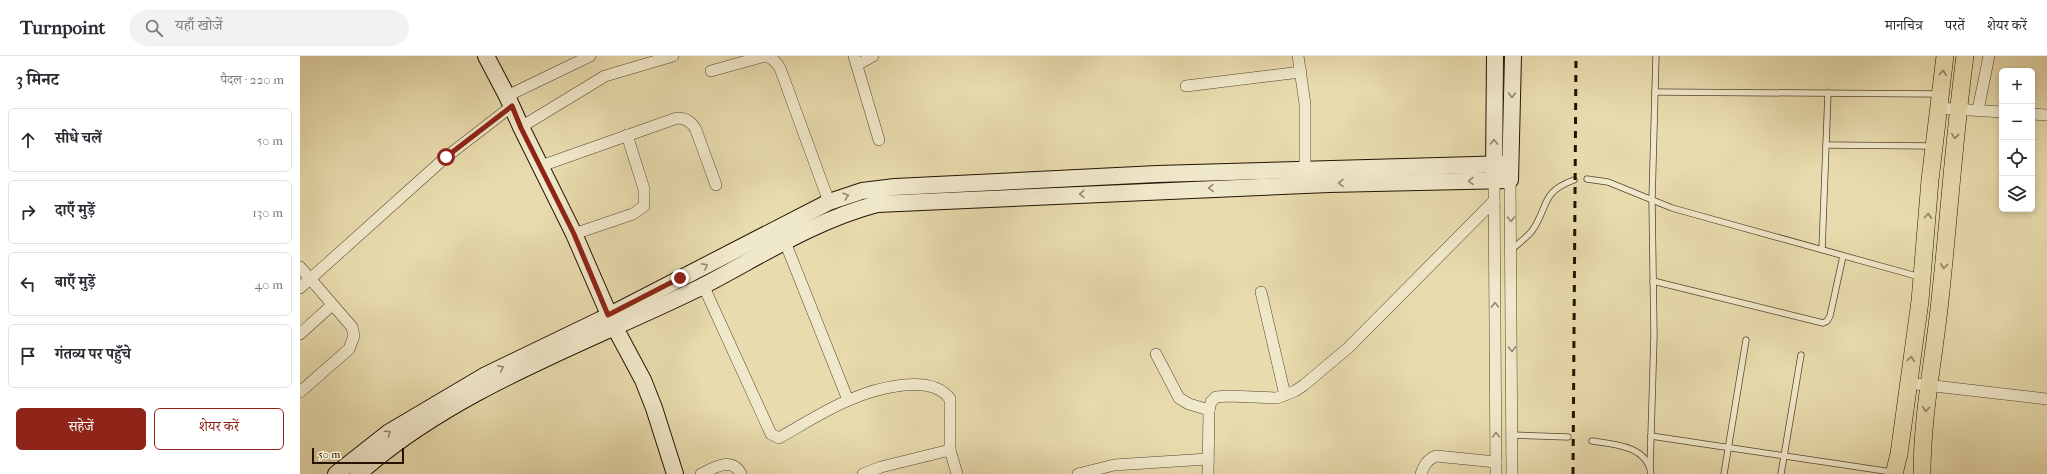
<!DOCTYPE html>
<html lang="hi">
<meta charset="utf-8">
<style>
:root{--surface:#fff;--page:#f2f2f3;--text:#2b2b33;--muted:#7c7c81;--line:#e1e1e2;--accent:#8f2418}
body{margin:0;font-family:"IM FELL French Canon","Noto Serif Devanagari",serif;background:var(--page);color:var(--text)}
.controls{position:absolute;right:12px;top:12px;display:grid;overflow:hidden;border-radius:6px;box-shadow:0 2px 6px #0003}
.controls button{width:36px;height:36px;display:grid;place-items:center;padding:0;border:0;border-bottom:1px solid var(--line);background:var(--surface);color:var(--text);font:20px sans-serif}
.scale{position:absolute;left:12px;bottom:10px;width:92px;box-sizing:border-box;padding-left:4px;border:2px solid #241303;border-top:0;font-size:11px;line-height:14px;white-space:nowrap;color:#241303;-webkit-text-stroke:3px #f0e8ca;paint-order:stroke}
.stop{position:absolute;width:12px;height:12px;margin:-9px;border:3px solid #8f2418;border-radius:50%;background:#fff}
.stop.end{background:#8f2418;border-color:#fff;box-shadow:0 1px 4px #0008}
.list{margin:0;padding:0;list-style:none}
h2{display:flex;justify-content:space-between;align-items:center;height:52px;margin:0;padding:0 16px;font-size:17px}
h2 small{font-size:13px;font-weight:400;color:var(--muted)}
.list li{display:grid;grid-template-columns:26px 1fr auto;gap:12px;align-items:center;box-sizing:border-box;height:64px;margin:0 8px 8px;padding:0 8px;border:1px solid var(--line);border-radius:6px}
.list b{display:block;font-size:15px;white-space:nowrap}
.list em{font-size:13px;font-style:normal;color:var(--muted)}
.actions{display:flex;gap:8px;padding:12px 16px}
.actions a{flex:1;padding:9px 0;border:1px solid var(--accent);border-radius:6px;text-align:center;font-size:14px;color:var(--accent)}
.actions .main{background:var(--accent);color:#fff}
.icon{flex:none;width:22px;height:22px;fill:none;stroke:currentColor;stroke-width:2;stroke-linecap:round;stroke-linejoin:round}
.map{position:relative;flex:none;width:1747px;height:418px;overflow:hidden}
header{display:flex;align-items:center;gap:24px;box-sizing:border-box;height:56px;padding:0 20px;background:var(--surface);border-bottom:1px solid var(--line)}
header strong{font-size:19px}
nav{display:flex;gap:22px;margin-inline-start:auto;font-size:14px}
.search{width:280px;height:36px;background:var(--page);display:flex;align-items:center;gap:10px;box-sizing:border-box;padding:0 14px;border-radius:22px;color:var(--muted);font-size:15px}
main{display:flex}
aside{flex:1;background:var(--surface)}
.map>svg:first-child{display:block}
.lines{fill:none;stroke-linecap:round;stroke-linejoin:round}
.lane-casing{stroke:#55452e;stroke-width:7}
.street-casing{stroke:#55452e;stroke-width:12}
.secondary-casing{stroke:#241303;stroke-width:18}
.primary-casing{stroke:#241303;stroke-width:18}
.lane{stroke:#f0e8ca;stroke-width:5.5}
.street{stroke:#f0e8ca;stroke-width:11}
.secondary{stroke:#f0e8ca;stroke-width:16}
.primary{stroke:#e8dbad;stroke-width:17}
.rail{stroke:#241303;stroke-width:3;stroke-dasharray:7 7;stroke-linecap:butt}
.oneway{stroke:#908160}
.oneway2{stroke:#948870}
.route{stroke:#8f2418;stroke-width:5}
</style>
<header>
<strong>Turnpoint</strong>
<div class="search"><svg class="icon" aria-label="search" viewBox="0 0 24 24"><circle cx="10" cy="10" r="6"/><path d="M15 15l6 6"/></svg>यहाँ खोजें</div>
<nav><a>मानचित्र</a><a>परतें</a><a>शेयर करें</a></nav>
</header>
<main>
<aside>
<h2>3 मिनट<small>पैदल · 220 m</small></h2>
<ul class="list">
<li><svg class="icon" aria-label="ahead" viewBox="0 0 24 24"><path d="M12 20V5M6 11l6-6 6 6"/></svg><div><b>सीधे चलें</b></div><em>50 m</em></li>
<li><svg class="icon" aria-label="right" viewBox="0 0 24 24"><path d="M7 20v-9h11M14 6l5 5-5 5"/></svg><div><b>दाएँ मुड़ें</b></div><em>130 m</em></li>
<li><svg class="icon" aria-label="left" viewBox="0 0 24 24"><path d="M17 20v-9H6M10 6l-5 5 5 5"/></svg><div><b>बाएँ मुड़ें</b></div><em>40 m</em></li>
<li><svg class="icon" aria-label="arrive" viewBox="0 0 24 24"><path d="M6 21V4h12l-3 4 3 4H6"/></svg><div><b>गंतव्य पर पहुँचे</b></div></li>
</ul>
<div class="actions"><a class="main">सहेजें</a><a>शेयर करें</a></div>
</aside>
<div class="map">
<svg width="1747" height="418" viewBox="0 0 1747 418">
<rect width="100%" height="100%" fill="#e8dbad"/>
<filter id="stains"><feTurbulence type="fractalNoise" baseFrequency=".005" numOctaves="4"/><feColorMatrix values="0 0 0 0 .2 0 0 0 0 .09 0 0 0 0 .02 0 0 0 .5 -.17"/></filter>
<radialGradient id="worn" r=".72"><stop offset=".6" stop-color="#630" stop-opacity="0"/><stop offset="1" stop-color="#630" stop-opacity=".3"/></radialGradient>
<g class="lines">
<defs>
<g id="lane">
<path d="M1355 36 1638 38"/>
<path d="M1526 89 1632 90"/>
<path d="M1287 123 1308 126 1372 152 1620 221"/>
<path d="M1522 193 1528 37"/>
<path d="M1211 194C1218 188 1226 182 1232 175 1249 151 1240 136 1274 124"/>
<path d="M1353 225 1523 267 1527 265 1530 260 1543 200"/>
<path d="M1212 379 1268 381"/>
<path d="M1351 380 1592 416"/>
<path d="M1292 385C1314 388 1348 390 1351 418"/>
<path d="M1350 412 1354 280 1352 144 1356 0"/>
<path d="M1424 418 1446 284"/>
<path d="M1481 418 1501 299"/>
</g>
<g id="street">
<path d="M554 0 579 84"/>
<path d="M998 0 1005 48V114"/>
<path d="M557 9 573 0"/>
<path d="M411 15 465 0C472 1 476 6 480 12L529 146"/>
<path d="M886 30 1001 16"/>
<path d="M207 40 290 0"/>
<path d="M1638 52 1702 56"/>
<path d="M1678 54 1689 0"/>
<path d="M1732 58 1747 59"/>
<path d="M221 71 305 20 373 0"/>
<path d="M241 110 377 62C386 62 392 66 396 74L416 129"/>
<path d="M1210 124 1212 418"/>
<path d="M1194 125 1196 418"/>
<path d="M274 178 333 158 344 150V133L327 79"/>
<path d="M485 186 548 344"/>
<path d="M0 211 52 271 54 280 49 293 0 336"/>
<path d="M403 229 471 378 479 382C502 369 525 354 549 344 574 333 631 316 650 343V394"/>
<path d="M0 232 146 101 212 50"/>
<path d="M961 236 985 339"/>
<path d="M0 278 32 249"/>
<path d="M856 298 879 342 889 348 909 354"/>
<path d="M1608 327 1747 343"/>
<path d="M401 418C414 412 432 400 441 418"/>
<path d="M563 418 581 411 650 394 657 418"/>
<path d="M778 418 814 409 908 403"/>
<path d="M908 418 909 354 911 346 916 341 928 340 977 342 995 335 1004 329 1048 292 1194 145"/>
<path d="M1121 418C1124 409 1127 404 1136 400L1196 406"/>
</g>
<g id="secondary">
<path d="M186 0 207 40 221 71 274 178 314 270 343 324 354 352 375 418"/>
<path d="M1194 119 1195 0"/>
<path d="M36 418 88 377 186 319 300 264 529 146 562 135 595 131 857 118 1210 108"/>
<path d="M58 418C155 332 282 289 397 233 456 203 512 165 577 148L1029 128 1210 124 1213 0"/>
</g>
<g id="primary">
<path d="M1594 418 1599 398 1620 245 1630 124 1645 0"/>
<path d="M1622 418C1622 359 1634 302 1640 244 1649 162 1654 81 1665 0"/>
</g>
</defs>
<use href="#lane" class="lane-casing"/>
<use href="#street" class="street-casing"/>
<use href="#secondary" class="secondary-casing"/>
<use href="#primary" class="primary-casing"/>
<use href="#lane" class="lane"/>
<use href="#street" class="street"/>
<use href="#secondary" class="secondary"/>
<use href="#primary" class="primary"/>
<path class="rail" d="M1273 418 1276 0"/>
</g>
<defs><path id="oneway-chevron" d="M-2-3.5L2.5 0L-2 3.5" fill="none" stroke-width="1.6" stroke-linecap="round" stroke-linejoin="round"/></defs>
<g class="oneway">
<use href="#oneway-chevron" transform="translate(1643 17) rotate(-83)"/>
<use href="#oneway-chevron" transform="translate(1655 80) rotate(96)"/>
<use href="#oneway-chevron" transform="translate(1628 160) rotate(-86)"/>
<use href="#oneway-chevron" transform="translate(1644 210) rotate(96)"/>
<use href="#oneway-chevron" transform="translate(1611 303) rotate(-82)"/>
<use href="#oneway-chevron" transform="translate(1626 353) rotate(95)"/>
</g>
<g class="oneway2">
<use href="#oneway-chevron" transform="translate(1212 39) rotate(91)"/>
<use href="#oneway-chevron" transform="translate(1194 86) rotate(-89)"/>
<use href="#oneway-chevron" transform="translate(1171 125) rotate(179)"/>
<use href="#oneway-chevron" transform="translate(1041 127) rotate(179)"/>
<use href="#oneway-chevron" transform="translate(911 132) rotate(178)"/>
<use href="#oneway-chevron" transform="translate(782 138) rotate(178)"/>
<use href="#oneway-chevron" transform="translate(546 140) rotate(-18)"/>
<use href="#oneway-chevron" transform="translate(1211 163) rotate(89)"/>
<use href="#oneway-chevron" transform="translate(405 210) rotate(-28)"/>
<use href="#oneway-chevron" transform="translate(1195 249) rotate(-91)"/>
<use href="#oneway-chevron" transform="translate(1212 293) rotate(89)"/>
<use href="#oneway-chevron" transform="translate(201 312) rotate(-26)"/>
<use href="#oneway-chevron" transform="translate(88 377) rotate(-35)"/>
<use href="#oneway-chevron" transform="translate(1196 379) rotate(-91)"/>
</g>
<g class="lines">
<path class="route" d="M146 101 212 50 221 72 274 178 308 259 380 222"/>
</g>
<rect width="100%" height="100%" filter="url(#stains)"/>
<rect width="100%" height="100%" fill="url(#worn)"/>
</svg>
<div class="controls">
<button>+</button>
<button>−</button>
<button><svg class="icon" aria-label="locate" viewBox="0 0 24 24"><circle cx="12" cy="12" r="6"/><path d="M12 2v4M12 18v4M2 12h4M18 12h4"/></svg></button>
<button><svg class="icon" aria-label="layers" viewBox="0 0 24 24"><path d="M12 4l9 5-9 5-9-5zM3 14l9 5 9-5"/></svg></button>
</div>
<div class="scale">50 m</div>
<div class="stop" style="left:146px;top:101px"></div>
<div class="stop end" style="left:380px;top:222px"></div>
</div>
</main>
